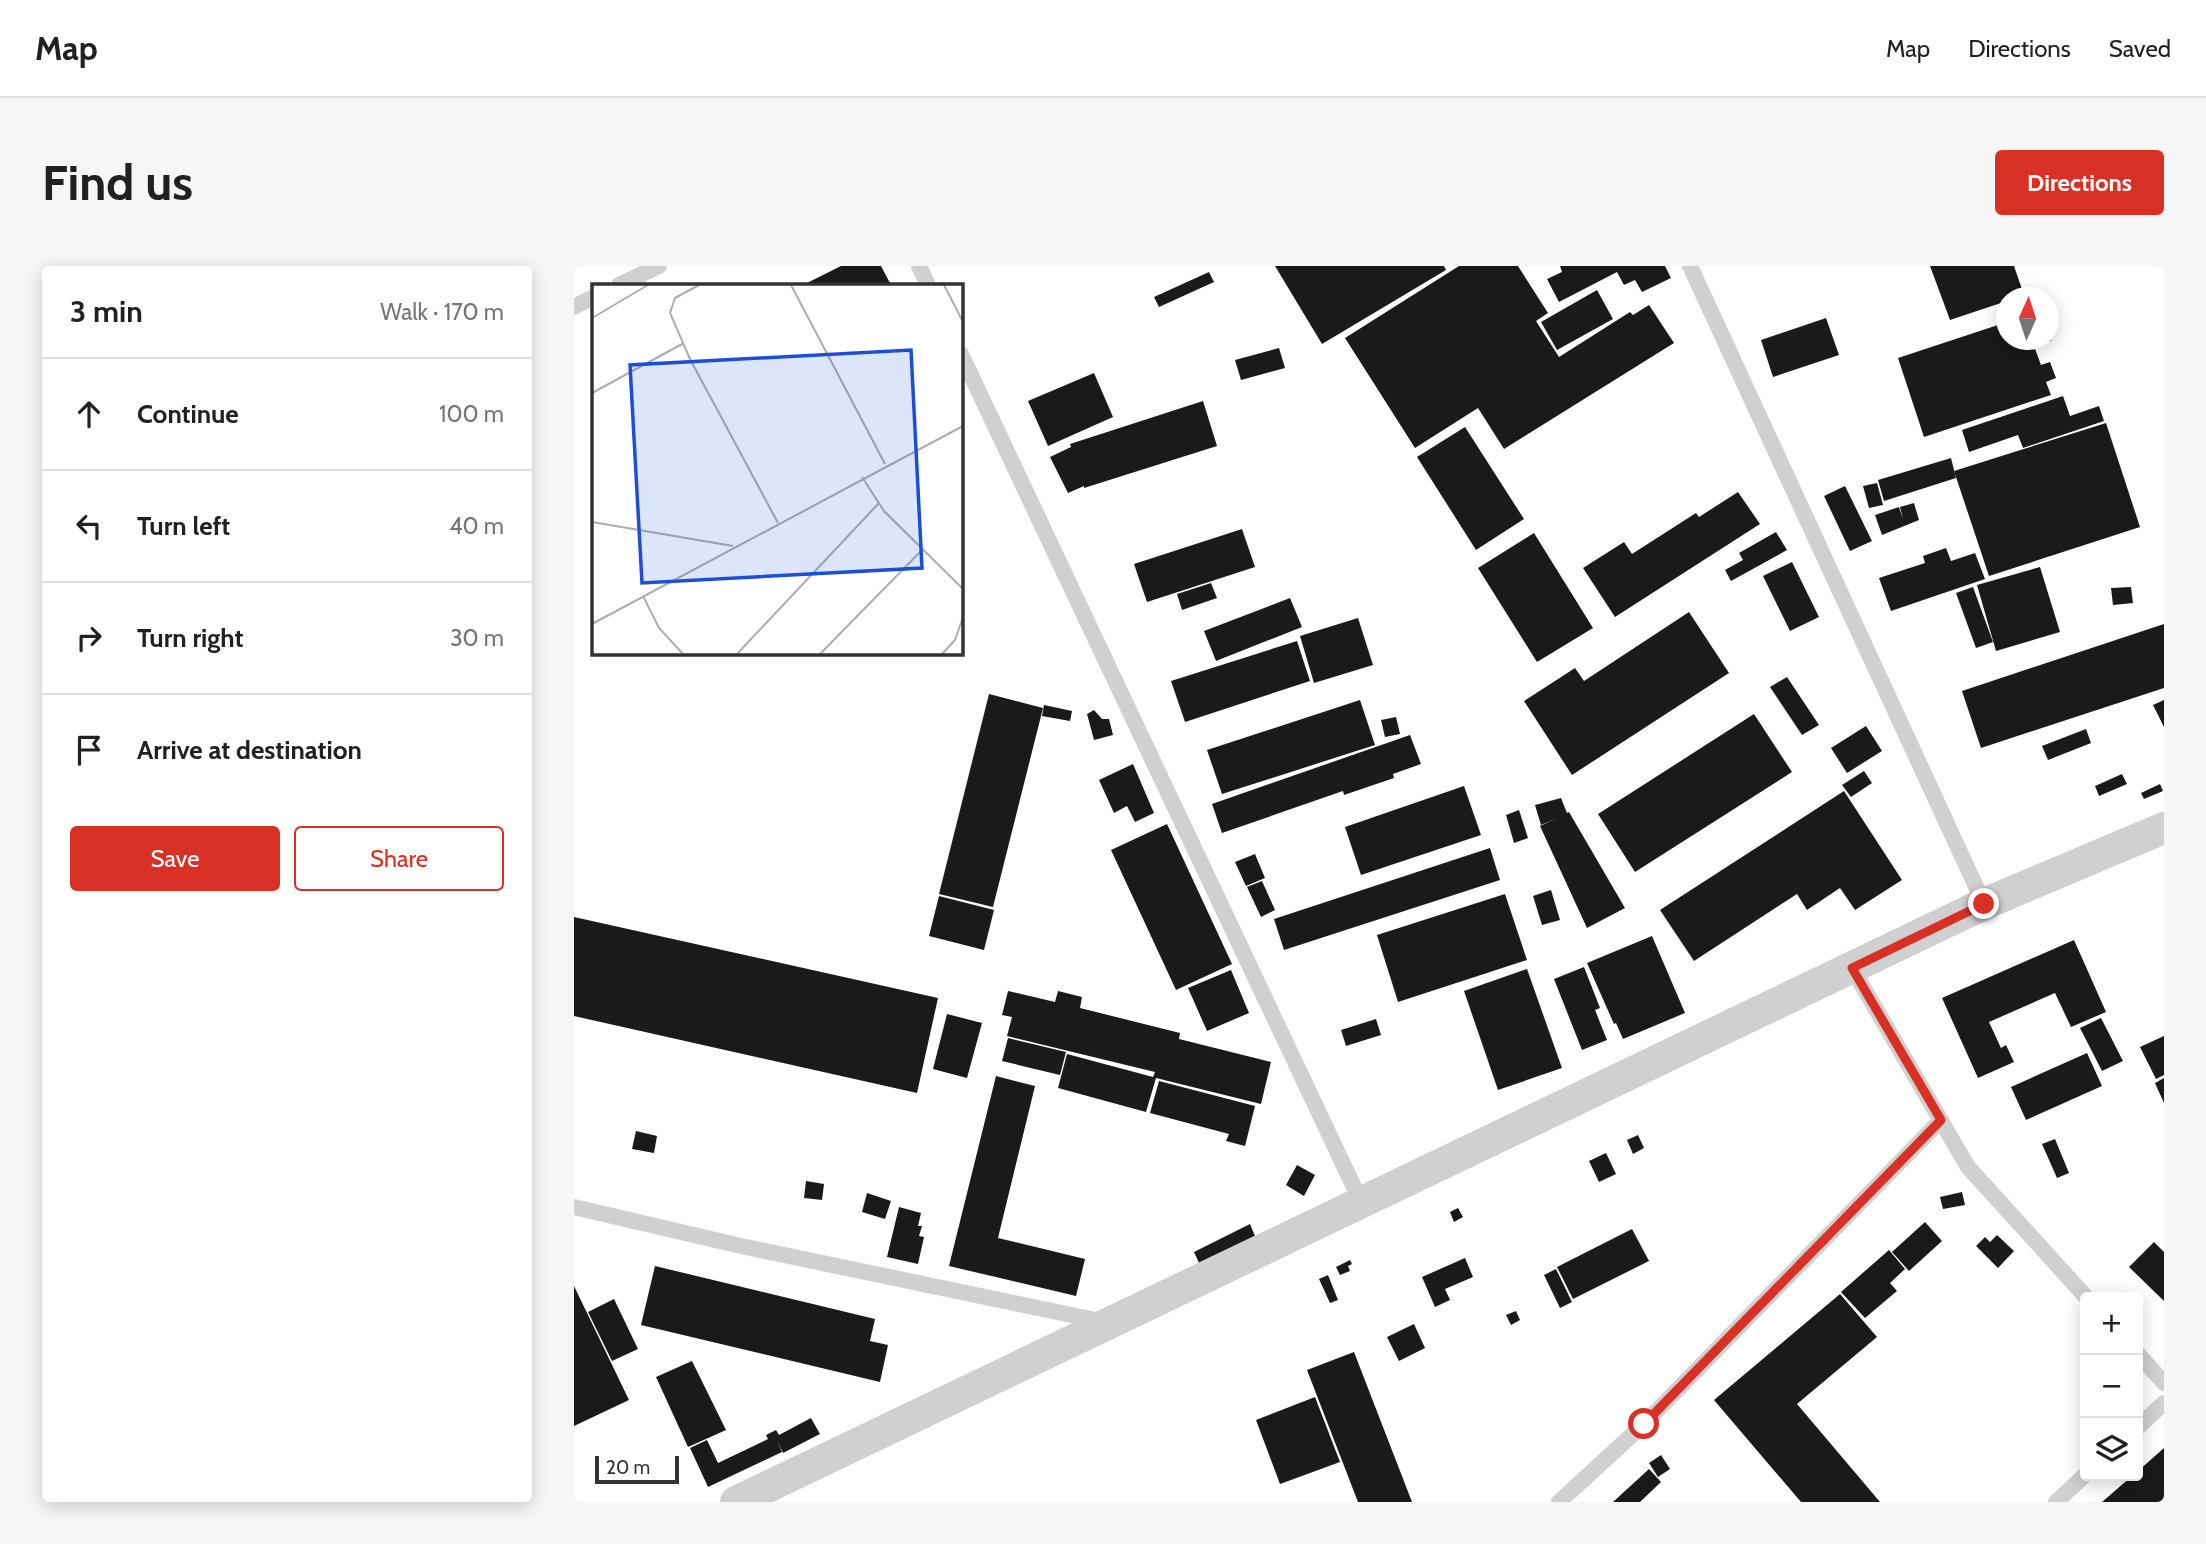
<!DOCTYPE html>
<meta charset="utf-8">
<style>
:root{--surface:#fff;--page:#f6f6f6;--text:#202124;--muted:#757577;--line:#e0e0e0;--accent:#d93025}
body{margin:0;font-family:Cabin,sans-serif;background:var(--page);color:var(--text)}
.controls{position:absolute;right:21px;bottom:21px;display:grid;overflow:hidden;border-radius:7px;box-shadow:0 4px 18px #0003}
.controls button{width:63px;height:63px;display:grid;place-items:center;padding:0;border:0;border-bottom:2px solid var(--line);background:var(--surface);color:var(--text);font:35px sans-serif}
.compass{position:absolute;left:1422px;top:21px;width:63px;height:63px;border-radius:50%;background:var(--surface);box-shadow:0 4px 18px #0003;rotate:3deg}
.scale{position:absolute;left:21px;bottom:18px;width:84px;box-sizing:border-box;padding-left:7px;border:4px solid #333;border-top:0;font-size:19px;line-height:24px;white-space:nowrap;color:#333;-webkit-text-stroke:5px #fff;paint-order:stroke}
.stop{position:absolute;width:21px;height:21px;margin:-16px;border:5px solid #d93025;border-radius:50%;background:#fff}
.stop.end{background:#d93025;border-color:#fff;box-shadow:0 2px 7px #0008}
.list{margin:0;padding:0;list-style:none}
h2{display:flex;justify-content:space-between;align-items:center;height:91px;margin:0;padding:0 28px;font-size:30px}
h2 small{font-size:23px;font-weight:400;color:var(--muted)}
.list li{display:grid;grid-template-columns:46px 1fr auto;gap:21px;align-items:center;box-sizing:border-box;height:112px;padding:0 28px;border-top:2px solid var(--line)}
.list b{display:block;font-size:26px;white-space:nowrap}
.list em{font-size:23px;font-style:normal;color:var(--muted)}
.actions{display:flex;gap:14px;padding:21px 28px}
.actions a{flex:1;padding:16px 0;border:2px solid var(--accent);border-radius:7px;text-align:center;font-size:24px;color:var(--accent)}
.actions .main{background:var(--accent);color:#fff}
.icon{flex:none;width:38px;height:38px;fill:none;stroke:currentColor;stroke-width:2;stroke-linecap:round;stroke-linejoin:round}
.map{position:relative;flex:none;width:1590px;height:1236px;overflow:hidden;border-radius:7px}
header{display:flex;align-items:center;gap:42px;box-sizing:border-box;height:98px;padding:0 35px;background:var(--surface);border-bottom:2px solid var(--line)}
header strong{font-size:33px}
nav{display:flex;gap:38px;margin-inline-start:auto;font-size:24px}
.intro{display:flex;align-items:center;justify-content:space-between;box-sizing:border-box;height:168px;padding:0 42px}
h1{margin:0;font-size:49px}
.button{padding:18px 32px;border-radius:7px;background:var(--accent);color:#fff;font-size:24px;font-weight:700}
main{display:flex;gap:42px;padding:0 42px}
aside{flex:1;background:var(--surface);border-radius:7px;box-shadow:0 4px 18px #0003}
.map>svg:first-child{display:block}
.building{fill:#1a1a1a}
.lines{fill:none;stroke-linecap:round;stroke-linejoin:round}
.lane{stroke:#d0d0d0;stroke-width:16}
.street{stroke:#d0d0d0;stroke-width:32}
.route{stroke:#d93025;stroke-width:9}
.inset-road{fill:none;stroke:#adadad;stroke-width:2}
.view{fill:#1d4ed8;fill-opacity:0.15;stroke:#1d4ed8;stroke-width:3.5}
.inset-edge{fill:none;stroke:#333;stroke-width:3.5}
</style>
<header>
<strong>Map</strong>
<nav><a>Map</a><a>Directions</a><a>Saved</a></nav>
</header>
<div class="intro"><h1>Find us</h1><a class="button">Directions</a></div>
<main>
<aside>
<h2>3 min<small>Walk · 170 m</small></h2>
<ul class="list">
<li><svg class="icon" aria-label="ahead" viewBox="0 0 24 24"><path d="M12 20V5M6 11l6-6 6 6"/></svg><div><b>Continue</b></div><em>100 m</em></li>
<li><svg class="icon" aria-label="left" viewBox="0 0 24 24"><path d="M17 20v-9H6M10 6l-5 5 5 5"/></svg><div><b>Turn left</b></div><em>40 m</em></li>
<li><svg class="icon" aria-label="right" viewBox="0 0 24 24"><path d="M7 20v-9h11M14 6l5 5-5 5"/></svg><div><b>Turn right</b></div><em>30 m</em></li>
<li><svg class="icon" aria-label="arrive" viewBox="0 0 24 24"><path d="M6 21V4h12l-3 4 3 4H6"/></svg><div><b>Arrive at destination</b></div></li>
</ul>
<div class="actions"><a class="main">Save</a><a>Share</a></div>
</aside>
<div class="map">
<svg width="1590" height="1236" viewBox="0 0 1590 1236">
<rect width="100%" height="100%" fill="#fff"/>
<g class="building">
<path d="M267 0H307L317 19H229Z"/>
<path d="M701 0H870L872 4 748 78Z"/>
<path d="M885 0H944L974 47 962 55 985 91 1056 46 1059 49 1075 39 1100 77 930 183 904 142 841 182 771 72Z"/>
<path d="M986 0H1091L1097 12 1068 26 1061 14 1050 19 1043 6 985 36 973 13 988 6Z"/>
<path d="M1356 0H1440L1450 29 1433 32V35L1376 54Z"/>
<path d="M635 6 640 16 585 41 580 31Z"/>
<path d="M1023 24 1039 53 983 84 967 56Z"/>
<path d="M1252 52 1265 89 1199 111 1187 74Z"/>
<path d="M1433 56V74H1478L1460 80 1467 99 1476 96 1482 112 1472 116 1477 129 1350 171 1324 92Z"/>
<path d="M705 82 711 102 667 114 661 94Z"/>
<path d="M520 107 539 151 474 180 454 135Z"/>
<path d="M1489 130 1496 150 1525 140 1530 155 1449 182 1444 169 1395 186 1388 164Z"/>
<path d="M629 135 643 180 510 222V220L494 227 476 191 497 181 496 178Z"/>
<path d="M1532 157 1566 261 1415 310 1380 205Z"/>
<path d="M891 161 950 253 902 284 843 191Z"/>
<path d="M1377 192 1382 212 1310 235 1304 214Z"/>
<path d="M1303 217 1309 239 1295 242 1289 220Z"/>
<path d="M1271 220 1298 275 1276 285 1250 230Z"/>
<path d="M1164 226 1186 258 1041 351 1009 302 1050 276 1058 288 1122 247 1125 251Z"/>
<path d="M1340 237 1345 254 1308 269 1301 249 1325 241 1329 253 1326 241Z"/>
<path d="M668 263 681 301 573 336 560 298Z"/>
<path d="M1202 266 1213 284 1157 315 1151 304 1169 294 1165 287Z"/>
<path d="M960 267 1019 362 963 396 904 302Z"/>
<path d="M1372 282 1377 295 1401 287 1411 313 1317 345 1305 312 1351 297 1349 290Z"/>
<path d="M1218 296 1245 351 1216 365 1189 310Z"/>
<path d="M1466 301 1486 366 1422 385 1403 319Z"/>
<path d="M637 317 643 332 608 344 603 328Z"/>
<path d="M1399 321 1419 376 1402 382 1382 327Z"/>
<path d="M1557 321 1559 337 1539 339 1537 322Z"/>
<path d="M716 332 728 361 642 395 630 365Z"/>
<path d="M1115 346 1155 407 998 509 950 435 1001 402 1010 415Z"/>
<path d="M784 352 799 399 740 417 726 370Z"/>
<path d="M1590 358V422L1407 482 1388 425Z"/>
<path d="M723 375 736 415 611 456 597 415Z"/>
<path d="M1213 411 1245 459 1228 469 1196 421Z"/>
<path d="M415 428 469 442 419 641 365 628Z"/>
<path d="M786 434 801 479 648 528 633 484Z"/>
<path d="M1590 434V461L1579 439Z"/>
<path d="M470 439 498 445 496 455 468 450Z"/>
<path d="M520 444 528 453H535L539 469 520 474 513 448Z"/>
<path d="M1180 448 1218 506 1061 606 1024 548Z"/>
<path d="M822 451 826 468 811 471 807 454Z"/>
<path d="M1292 460 1308 485 1273 507 1257 482Z"/>
<path d="M1512 463 1517 477 1474 494 1468 480Z"/>
<path d="M836 469 847 498 819 508 820 512 770 529 769 525 648 567 638 538Z"/>
<path d="M559 498 580 547 561 556 553 540 540 547 525 514Z"/>
<path d="M1290 505 1298 517 1277 531 1268 519Z"/>
<path d="M1548 508 1553 518 1525 530 1521 520Z"/>
<path d="M1586 518 1589 525 1570 533 1567 527Z"/>
<path d="M890 520 907 569 787 609 771 561Z"/>
<path d="M1270 525 1328 614 1281 644 1266 622 1233 644 1223 628 1120 695 1086 644Z"/>
<path d="M987 532 993 547 995 546 1051 642 1013 662 966 560 983 552 967 559 961 539Z"/>
<path d="M945 544 954 572 940 577 932 549Z"/>
<path d="M593 558 658 698 602 724 537 584Z"/>
<path d="M916 582 926 614 710 684 700 653Z"/>
<path d="M681 588 691 612 672 620 661 596Z"/>
<path d="M688 615 701 644 687 651 673 621Z"/>
<path d="M977 624 986 654 968 659 959 630Z"/>
<path d="M931 628 953 694 824 736 803 669Z"/>
<path d="M365 630 420 644 410 684 355 670Z"/>
<path d="M0 651 364 732 343 827 0 750Z"/>
<path d="M1078 670 1111 747 1049 773 1042 757 1040 758 1013 697Z"/>
<path d="M1500 674 1532 746 1497 761 1481 727 1415 756 1427 782 1432 779 1440 796 1404 812 1368 732Z"/>
<path d="M1010 701 1026 742 1021 744 1033 774 1008 784 980 713Z"/>
<path d="M953 703 988 802 924 824 890 725Z"/>
<path d="M657 704 675 747 633 765 614 722Z"/>
<path d="M434 725 481 736 484 725 508 731 506 742 606 767 605 773 697 796 687 838 582 812 572 846 484 822 493 788 579 811 581 806 433 770 438 751 428 749Z"/>
<path d="M373 748 408 757 393 812 359 803Z"/>
<path d="M1527 752 1549 795 1528 805 1506 762Z"/>
<path d="M802 753 807 769 772 780 767 764Z"/>
<path d="M1590 770V809L1582 813 1566 781Z"/>
<path d="M434 772 492 786 486 809 428 795Z"/>
<path d="M1513 787 1528 820 1452 854 1437 821Z"/>
<path d="M422 810 461 820 424 972 511 993 502 1030 375 1000Z"/>
<path d="M1590 812V837L1581 817Z"/>
<path d="M585 815 681 840 671 880 652 875 655 868 576 847Z"/>
<path d="M62 865 83 870 80 887 58 883Z"/>
<path d="M1064 869 1070 882 1059 888 1053 874Z"/>
<path d="M1481 873 1495 907 1483 912 1468 878Z"/>
<path d="M1032 887 1042 908 1025 916 1015 895Z"/>
<path d="M723 899 741 909 730 930 712 919Z"/>
<path d="M232 915 250 918 248 934 230 932Z"/>
<path d="M1388 926 1391 939 1369 943 1366 931Z"/>
<path d="M293 927 317 935 311 953 288 946Z"/>
<path d="M325 941 347 947 344 960H348L345 970 350 971 344 998 313 991Z"/>
<path d="M884 942 889 951 880 956 876 946Z"/>
<path d="M1351 956 1368 975 1335 1005 1318 986Z"/>
<path d="M676 958 681 970 625 997 620 986Z"/>
<path d="M1058 963 1075 995 999 1033 983 1001Z"/>
<path d="M1423 969 1440 985 1424 1002 1402 980 1411 971 1416 976Z"/>
<path d="M1580 976 1590 986V1035L1555 1001Z"/>
<path d="M1315 984 1331 1003 1316 1017 1323 1025 1291 1052 1267 1026Z"/>
<path d="M891 992 899 1011 871 1023 876 1034 861 1041 848 1011Z"/>
<path d="M776 994 778 998 774 1000 776 1005 766 1009 762 1001Z"/>
<path d="M81 1000 301 1053 296 1075 314 1079 306 1116 67 1059Z"/>
<path d="M982 1003 998 1036 986 1042 970 1009Z"/>
<path d="M754 1009 764 1034 756 1037 745 1013Z"/>
<path d="M0 1020 55 1134 0 1160Z"/>
<path d="M1266 1028 1303 1071 1223 1138 1306 1236H1227L1140 1134Z"/>
<path d="M40 1033 64 1083 38 1095 14 1046Z"/>
<path d="M942 1045 946 1054 937 1059 932 1049Z"/>
<path d="M840 1058 851 1082 825 1095 813 1071Z"/>
<path d="M780 1086 838 1236H784L733 1104Z"/>
<path d="M118 1095 152 1164 114 1181 82 1111Z"/>
<path d="M741 1131 766 1196 706 1218 682 1154Z"/>
<path d="M237 1152 246 1168 209 1187 203 1174 208 1186 134 1221 116 1182 133 1174 144 1197 194 1173 192 1169 202 1164 205 1169Z"/>
<path d="M1590 1182V1236H1528L1558 1210H1564V1205Z"/>
<path d="M1087 1189 1096 1203 1084 1211 1075 1197Z"/>
<path d="M1075 1203 1087 1216 1066 1236H1039Z"/>
</g>
<g class="lines">
<g class="lane">
<path d="M345 0 354 19"/>
<path d="M1116 0 1410 638"/>
<path d="M45 19 85 0"/>
<path d="M0 41 19 31"/>
<path d="M387 88 787 936"/>
<path d="M1278 702 1394 901 1512 1031"/>
<path d="M0 941 167 980 531 1056"/>
<path d="M1564 1088 1590 1117"/>
<path d="M1564 1161 1590 1137"/>
<path d="M985 1236 1070 1158 1367 854"/>
<path d="M1482 1236 1511 1209"/>
</g>
<path class="street" d="M162 1236 1410 638 1590 562"/>
</g>
<g class="lines">
<path class="route" d="M1070 1158 1367 854 1278 702 1410 638"/>
</g>
<g transform="translate(18 18)">
<rect width="371" height="371" fill="#fff"/>
<path class="inset-road" d="M107 1 83 14 78 29 98 75 186 239M199 1 293 180M352 1 371 38M0 34 56 1M0 109 92 59M270 193 292 227 371 305M0 238 141 262M51 312 67 344 91 370M0 340 371 142M145 370 287 219M228 370 331 265M350 370 363 356 371 333"/>
<path class="view" d="M319 66 330 284 50 299 38 81Z"/>
<rect width="371" height="371" class="inset-edge"/>
</g>
</svg>
<div class="controls">
<button>+</button>
<button>−</button>
<button><svg class="icon" aria-label="layers" viewBox="0 0 24 24"><path d="M12 4l9 5-9 5-9-5zM3 14l9 5 9-5"/></svg></button>
</div>
<svg class="compass" viewBox="-18 -18 36 36"><path d="M0-13l5 13h-10z" fill="#e53935"/><path d="M0 13l5-13h-10z" fill="#757577"/></svg>
<div class="scale">20 m</div>
<div class="stop" style="left:1070px;top:1158px"></div>
<div class="stop end" style="left:1410px;top:638px"></div>
</div>
</main>
